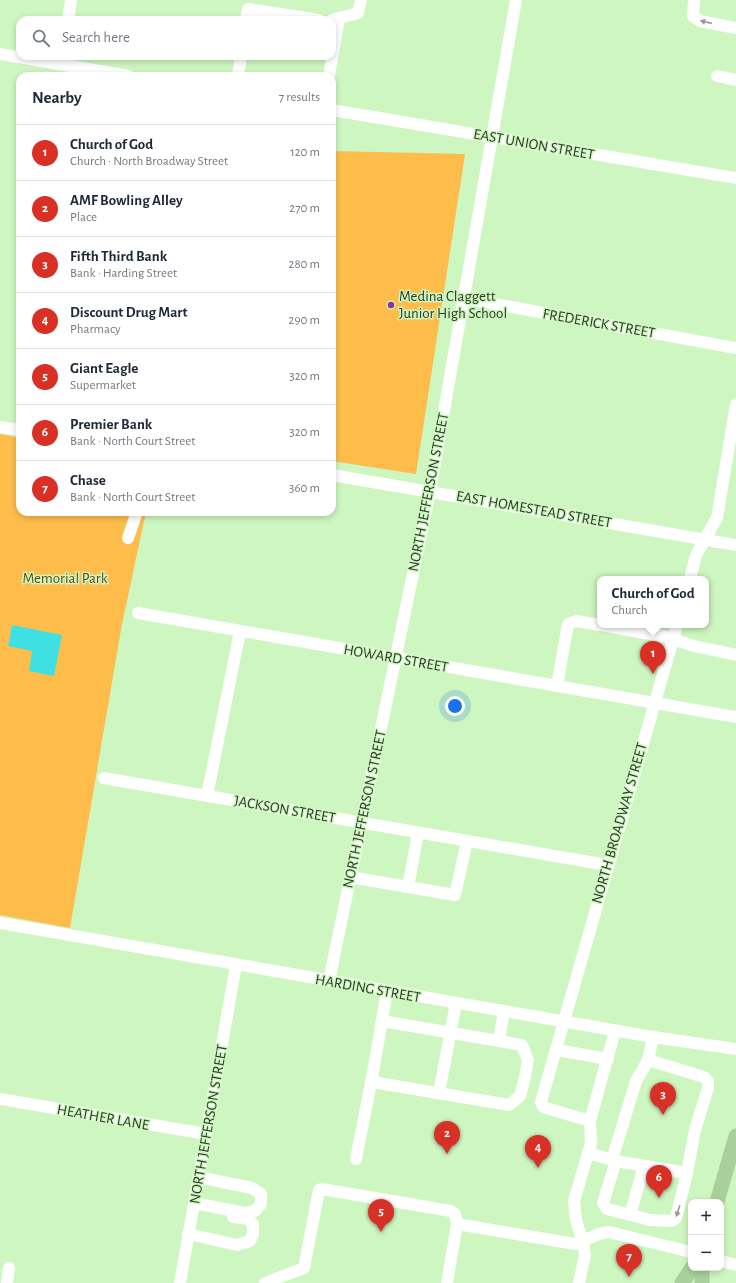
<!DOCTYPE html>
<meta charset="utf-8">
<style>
:root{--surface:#fff;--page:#f6f6f7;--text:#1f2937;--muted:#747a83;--line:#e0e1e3;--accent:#d93025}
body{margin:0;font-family:"Alegreya Sans",sans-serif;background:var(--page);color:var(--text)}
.controls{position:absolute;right:12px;bottom:12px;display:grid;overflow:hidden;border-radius:8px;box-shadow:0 2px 6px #0003}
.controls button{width:36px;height:36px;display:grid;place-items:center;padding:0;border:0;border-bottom:1px solid var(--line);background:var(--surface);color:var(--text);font:20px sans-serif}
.you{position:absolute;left:455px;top:706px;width:14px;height:14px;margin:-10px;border:3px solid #fff;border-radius:50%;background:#1a73e8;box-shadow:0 0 0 6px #1a73e833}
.badge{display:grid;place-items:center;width:26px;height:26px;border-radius:50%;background:var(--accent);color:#fff;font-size:13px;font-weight:700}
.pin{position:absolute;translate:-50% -33px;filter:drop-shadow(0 1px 2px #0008)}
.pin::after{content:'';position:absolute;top:21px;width:14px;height:12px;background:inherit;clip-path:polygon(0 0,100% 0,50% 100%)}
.popup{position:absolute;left:597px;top:576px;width:112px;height:52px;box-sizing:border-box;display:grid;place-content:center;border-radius:8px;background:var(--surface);filter:drop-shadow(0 1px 3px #0005);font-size:13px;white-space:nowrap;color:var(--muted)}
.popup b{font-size:15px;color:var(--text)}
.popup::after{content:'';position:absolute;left:50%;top:100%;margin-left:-8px;border:8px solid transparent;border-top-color:var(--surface)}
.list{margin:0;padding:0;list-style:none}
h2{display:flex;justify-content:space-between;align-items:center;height:52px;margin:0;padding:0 16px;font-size:17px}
h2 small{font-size:13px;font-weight:400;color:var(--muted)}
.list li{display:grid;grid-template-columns:26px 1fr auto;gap:12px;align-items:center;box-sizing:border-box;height:56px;padding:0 16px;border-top:1px solid var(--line)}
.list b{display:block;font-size:15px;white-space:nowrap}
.list p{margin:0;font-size:13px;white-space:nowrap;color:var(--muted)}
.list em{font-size:13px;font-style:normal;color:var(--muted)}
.icon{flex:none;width:22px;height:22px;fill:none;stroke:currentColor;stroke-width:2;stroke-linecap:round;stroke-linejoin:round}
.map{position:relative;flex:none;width:736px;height:1283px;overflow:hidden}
.search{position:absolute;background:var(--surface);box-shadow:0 2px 6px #0003;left:16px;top:16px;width:320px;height:44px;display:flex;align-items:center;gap:10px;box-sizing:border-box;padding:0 14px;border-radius:12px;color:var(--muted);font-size:15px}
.panel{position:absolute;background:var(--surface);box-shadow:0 2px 6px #0003;left:16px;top:72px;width:320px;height:444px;border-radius:12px}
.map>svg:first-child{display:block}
.green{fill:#febd4b}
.water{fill:#3fe0e4}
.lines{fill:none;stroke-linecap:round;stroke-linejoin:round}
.minor{stroke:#fff;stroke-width:12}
.major{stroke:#a9d09b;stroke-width:15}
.oneway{fill:#959c92}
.poi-dot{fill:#8a34a2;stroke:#cef6c0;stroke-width:1.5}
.labels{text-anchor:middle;stroke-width:3;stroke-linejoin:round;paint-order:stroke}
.street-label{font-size:15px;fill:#2b3a25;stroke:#cef6c0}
.poi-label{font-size:15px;fill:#2b3a25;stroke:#cef6c0;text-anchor:start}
.park-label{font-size:15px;fill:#654816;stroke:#cef6c0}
</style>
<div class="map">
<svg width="736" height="1283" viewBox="0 0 736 1283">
<rect width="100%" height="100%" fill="#cef6c0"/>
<g class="green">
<path d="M332 151 465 154 416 474 332 461Z"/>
<path d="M0 434 20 438V512H146L122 624 70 928 0 915Z"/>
</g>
<path class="water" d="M12 625 62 635 54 676 29 671 32 651 8 646Z"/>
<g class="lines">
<g class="minor">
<path d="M694 0 693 16 700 21 736 28"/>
<path d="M68 20 71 0"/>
<path d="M246 20 248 9 319 20"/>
<path d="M332 20 358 13 361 0"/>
<path d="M0 54 129 76"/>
<path d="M238 76 241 56"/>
<path d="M329 76 339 18"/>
<path d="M717 76 736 80"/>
<path d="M332 110 736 178"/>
<path d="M462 298 736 348"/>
<path d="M0 427 20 430"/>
<path d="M332 475 736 545"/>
<path d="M128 538 137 512"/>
<path d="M690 579 696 555 717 518 736 404"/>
<path d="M138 613 736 717"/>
<path d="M601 625 666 637 694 646 736 655"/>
<path d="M557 686 568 624 576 621 600 625"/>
<path d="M104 778 607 865"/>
<path d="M207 796 240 631"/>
<path d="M350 877 455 895 467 841"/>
<path d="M408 887 418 833"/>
<path d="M0 923 653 1037 736 1049"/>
<path d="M329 981 430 491 516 0"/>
<path d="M387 991 372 1078 378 1083 509 1105 520 1096 525 1077 528 1060 522 1045 499 1041 504 1011"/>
<path d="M382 1021 499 1041"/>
<path d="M556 1050 608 1059"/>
<path d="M439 1093 456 1003"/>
<path d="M0 1099 206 1134"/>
<path d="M590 1121 543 1107 541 1102 677 625"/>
<path d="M588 1153 616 1161 687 1173 695 1130 708 1088V1081L704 1077 648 1060 653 1037"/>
<path d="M356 1159 372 1078"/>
<path d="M612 1160 636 1081 648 1060"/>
<path d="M616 1161 603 1203 607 1209 650 1220 672 1221 676 1218 687 1173"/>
<path d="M194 1203 245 1213 255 1211 261 1204V1194L252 1188 198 1177"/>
<path d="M630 1215 644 1166"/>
<path d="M188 1234 237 1245 250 1241 253 1234V1224L248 1219 233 1217"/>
<path d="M721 1261 736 1265"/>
<path d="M7 1283 9 1268"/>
<path d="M180 1283 236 965"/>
<path d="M265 1283 304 1268 319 1190 322 1189 451 1211 455 1214 457 1224 575 1244 599 1234 609 1232 691 1252"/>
<path d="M447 1283 457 1224"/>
<path d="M579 1283 585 1255 584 1248 576 1219 574 1201 591 1143 590 1121 615 1031"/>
</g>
<g class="major">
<path d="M717 1202 736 1136"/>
<path d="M702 1268V1283"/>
<path d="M682 1283 692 1268"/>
</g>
</g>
<defs><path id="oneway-solid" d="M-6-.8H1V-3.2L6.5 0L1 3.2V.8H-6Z"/></defs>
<g class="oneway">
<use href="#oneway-solid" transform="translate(706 22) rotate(-167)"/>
<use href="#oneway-solid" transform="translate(678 1211) rotate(108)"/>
</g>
<circle class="poi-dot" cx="391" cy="305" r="4"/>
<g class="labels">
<g class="street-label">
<text transform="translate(534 144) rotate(10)" y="5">EAST UNION STREET</text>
<text transform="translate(599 323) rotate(10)" y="5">FREDERICK STREET</text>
<text transform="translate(428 492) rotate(-79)" y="5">NORTH JEFFERSON STREET</text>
<text transform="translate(534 509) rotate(10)" y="5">EAST HOMESTEAD STREET</text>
<text transform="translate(396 658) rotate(10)" y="5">HOWARD STREET</text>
<text transform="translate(285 809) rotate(10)" y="5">JACKSON STREET</text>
<text transform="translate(364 809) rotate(-78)" y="5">NORTH JEFFERSON STREET</text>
<text transform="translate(619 823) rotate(-74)" y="5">NORTH BROADWAY STREET</text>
<text transform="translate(368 988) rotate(10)" y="5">HARDING STREET</text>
<text transform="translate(103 1117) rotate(10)" y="5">HEATHER LANE</text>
<text transform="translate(208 1124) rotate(-80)" y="5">NORTH JEFFERSON STREET</text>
</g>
<g class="poi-label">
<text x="399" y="301">Medina Claggett<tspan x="399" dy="17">Junior High School</tspan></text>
</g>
<g class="park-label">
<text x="65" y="583">Memorial Park</text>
</g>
</g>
</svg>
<div class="controls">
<button>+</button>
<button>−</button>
</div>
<div class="you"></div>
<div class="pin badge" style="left:653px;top:674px">1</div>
<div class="popup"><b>Church of God</b>Church</div>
<div class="pin badge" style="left:447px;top:1154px">2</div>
<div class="pin badge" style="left:663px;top:1115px">3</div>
<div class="pin badge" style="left:538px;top:1168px">4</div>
<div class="pin badge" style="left:381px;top:1232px">5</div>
<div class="pin badge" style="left:659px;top:1198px">6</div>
<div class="pin badge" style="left:629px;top:1277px">7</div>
<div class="search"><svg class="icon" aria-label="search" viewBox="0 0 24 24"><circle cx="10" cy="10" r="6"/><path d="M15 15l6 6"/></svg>Search here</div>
<section class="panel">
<h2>Nearby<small>7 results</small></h2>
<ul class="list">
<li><span class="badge">1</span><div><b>Church of God</b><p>Church · North Broadway Street</p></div><em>120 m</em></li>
<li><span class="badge">2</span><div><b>AMF Bowling Alley</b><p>Place</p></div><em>270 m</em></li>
<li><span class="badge">3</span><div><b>Fifth Third Bank</b><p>Bank · Harding Street</p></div><em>280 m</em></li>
<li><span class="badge">4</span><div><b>Discount Drug Mart</b><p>Pharmacy</p></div><em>290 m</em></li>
<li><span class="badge">5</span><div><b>Giant Eagle</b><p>Supermarket</p></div><em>320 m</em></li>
<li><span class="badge">6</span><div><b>Premier Bank</b><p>Bank · North Court Street</p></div><em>320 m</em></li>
<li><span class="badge">7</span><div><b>Chase</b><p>Bank · North Court Street</p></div><em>360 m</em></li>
</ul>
</section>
</div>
